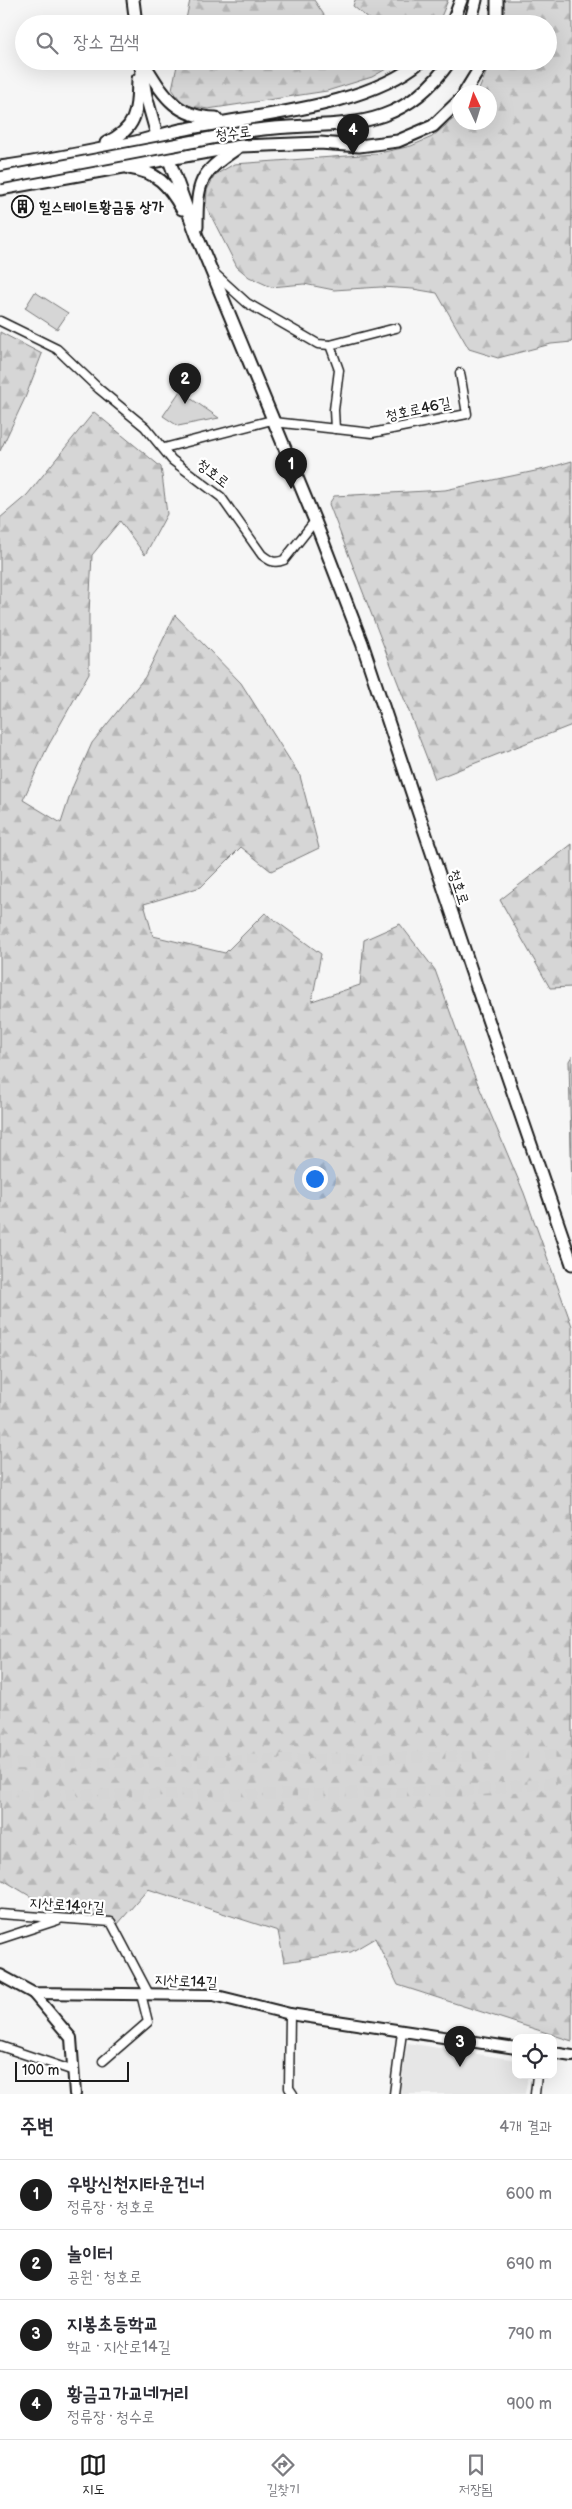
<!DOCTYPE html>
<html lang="ko">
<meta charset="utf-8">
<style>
:root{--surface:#fff;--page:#f7f7f7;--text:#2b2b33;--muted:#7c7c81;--line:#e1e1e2;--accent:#1c1c1c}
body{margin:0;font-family:"Balsamiq Sans","Poor Story",sans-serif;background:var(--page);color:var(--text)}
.controls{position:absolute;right:15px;bottom:15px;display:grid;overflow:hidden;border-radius:10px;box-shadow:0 5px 20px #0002}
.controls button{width:45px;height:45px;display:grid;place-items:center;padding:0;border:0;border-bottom:1px solid var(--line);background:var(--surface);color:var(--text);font:25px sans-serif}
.compass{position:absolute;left:452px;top:85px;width:45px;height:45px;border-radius:50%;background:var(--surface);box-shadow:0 5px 20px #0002;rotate:356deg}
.scale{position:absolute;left:15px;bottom:12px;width:114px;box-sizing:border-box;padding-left:5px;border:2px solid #1c1c1c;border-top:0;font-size:14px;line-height:18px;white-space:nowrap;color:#1c1c1c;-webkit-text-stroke:4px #fff;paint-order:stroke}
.you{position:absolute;left:314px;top:1178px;width:18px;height:18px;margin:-12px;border:4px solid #fff;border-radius:50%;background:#1a73e8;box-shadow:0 0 0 8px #1a73e833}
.badge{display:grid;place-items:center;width:32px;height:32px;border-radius:50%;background:var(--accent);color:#fff;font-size:16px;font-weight:700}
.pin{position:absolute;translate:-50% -41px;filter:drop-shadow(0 1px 2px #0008)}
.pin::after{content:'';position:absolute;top:26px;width:18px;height:15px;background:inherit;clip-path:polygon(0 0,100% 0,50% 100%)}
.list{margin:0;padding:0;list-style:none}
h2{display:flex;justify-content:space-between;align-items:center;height:65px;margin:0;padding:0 20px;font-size:21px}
h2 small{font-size:16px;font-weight:400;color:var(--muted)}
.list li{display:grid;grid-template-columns:32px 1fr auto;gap:15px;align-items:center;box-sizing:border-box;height:70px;padding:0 20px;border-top:1px solid var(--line)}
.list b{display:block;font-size:19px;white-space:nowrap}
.list p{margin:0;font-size:16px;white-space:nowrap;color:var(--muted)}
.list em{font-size:16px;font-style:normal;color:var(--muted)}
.icon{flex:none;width:28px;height:28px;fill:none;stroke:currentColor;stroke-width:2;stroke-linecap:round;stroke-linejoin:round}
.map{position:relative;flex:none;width:572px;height:2094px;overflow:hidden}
.search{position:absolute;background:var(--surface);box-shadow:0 5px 20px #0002;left:15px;right:15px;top:15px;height:55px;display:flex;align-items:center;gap:12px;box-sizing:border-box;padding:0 18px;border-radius:28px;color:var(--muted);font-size:19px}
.sheet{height:345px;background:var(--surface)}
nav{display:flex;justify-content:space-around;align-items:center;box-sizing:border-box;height:70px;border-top:1px solid var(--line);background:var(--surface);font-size:14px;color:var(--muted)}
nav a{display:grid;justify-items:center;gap:2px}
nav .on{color:var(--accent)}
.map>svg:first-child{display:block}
.built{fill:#e6e6e6}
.green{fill:#d6d6d6;stroke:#797979}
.forest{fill:url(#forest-firs);stroke:#797979}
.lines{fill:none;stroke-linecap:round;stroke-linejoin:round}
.secondary-tunnel{stroke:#d5d5d5;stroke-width:11;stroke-dasharray:11 5.5;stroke-linecap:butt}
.minor-casing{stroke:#1c1c1c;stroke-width:11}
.tertiary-casing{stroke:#1c1c1c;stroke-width:14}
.secondary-casing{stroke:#1c1c1c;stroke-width:15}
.minor{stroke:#fff;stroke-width:8}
.tertiary{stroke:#fff;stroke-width:10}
.secondary{stroke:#fff;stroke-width:11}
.secondary-bridge-casing{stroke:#1c1c1c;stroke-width:15;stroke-linecap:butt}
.secondary-bridge{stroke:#fff;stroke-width:11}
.labels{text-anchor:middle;stroke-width:4.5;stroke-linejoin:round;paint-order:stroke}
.street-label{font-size:15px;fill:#1c1c1c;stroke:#fff}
.poi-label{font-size:15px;font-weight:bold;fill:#1c1c1c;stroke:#fff;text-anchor:start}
</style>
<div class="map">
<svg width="572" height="2094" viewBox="0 0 572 2094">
<defs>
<pattern id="forest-firs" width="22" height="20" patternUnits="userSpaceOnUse" patternTransform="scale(1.25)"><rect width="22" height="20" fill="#d6d6d6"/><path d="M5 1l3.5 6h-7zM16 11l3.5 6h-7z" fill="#b7b7b7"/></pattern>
</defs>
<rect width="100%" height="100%" fill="#f6f6f6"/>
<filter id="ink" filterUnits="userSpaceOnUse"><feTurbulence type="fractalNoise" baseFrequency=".02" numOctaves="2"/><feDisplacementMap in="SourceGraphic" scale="10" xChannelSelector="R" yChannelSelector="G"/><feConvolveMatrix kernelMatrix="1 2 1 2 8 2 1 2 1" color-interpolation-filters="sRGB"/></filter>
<g filter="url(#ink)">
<path class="built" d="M407 2043 516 2060V2075H528L525 2094H400Z"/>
<g class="green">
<path d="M35 292 68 313 57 329 25 308Z"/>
<path d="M180 391 219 418 178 426 163 416Z"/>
</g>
<g class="forest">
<path d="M190 0H314L330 24H185Z"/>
<path d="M355 0H448L438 24H375L353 6Z"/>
<path d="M504 0H572V342L551 344 498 358 469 349 437 293 413 289 381 287 334 290 304 284 271 287 249 277 237 267 206 206 207 190 215 175 234 164 375 154 411 146 432 137 459 114 460 122H490V92H478L491 61H548V24H501Z"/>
<path d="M178 61H400L372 77 327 91 208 109 184 105 172 89Z"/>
<path d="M0 332 42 354 25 398 0 451Z"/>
<path d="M94 412 161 467 167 514 145 555 120 521 92 555 89 613V673L47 748 23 800 61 823 73 786 92 743 145 677 175 615 241 683 300 776 319 848 271 871 241 847 201 887 144 904 153 936 225 953 265 913 321 954 312 1001 360 985 364 940 400 924 435 970 466 1056 524 1193 572 1326V2041L398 1985 375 1938 351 1952 284 1962 278 1931 148 1889 117 1925 43 1904 0 1878V518L27 495Z"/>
<path d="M572 461V725L435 779 329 504 334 496 445 490 545 469Z"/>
<path d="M572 844V987L550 988 500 900Z"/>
<path d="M572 1056V1196L569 1061Z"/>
</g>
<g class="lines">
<g class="secondary-tunnel">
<path d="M0 1764 572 1755"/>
<path d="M0 1795 319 1794 466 1791 572 1781"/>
</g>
<defs>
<g id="minor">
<path d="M213 272 247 303 318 344 330 345 396 328"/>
<path d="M0 321 57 349 99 389 145 427 172 460 221 497 262 555C270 561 274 564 284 560L315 521"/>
<path d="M330 345 339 370 334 410 335 429"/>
<path d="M274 422 372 433 467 414 460 373"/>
<path d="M164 448 272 420"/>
<path d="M0 1914 111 1922 149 1994"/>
<path d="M0 1939 58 1920"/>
<path d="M290 2014 289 2088 293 2094"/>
<path d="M0 2046 74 2071"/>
<path d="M103 2061 148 2022 141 1994"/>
<path d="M394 2094 402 2032"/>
<path d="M535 2094 537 2075"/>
</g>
<g id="tertiary">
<path d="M0 1975 33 1993 213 1995 290 2014 516 2048"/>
<path d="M33 1993 71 2038 75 2094"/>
<path d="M553 2053 572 2056"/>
</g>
<g id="secondary">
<path d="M133 0 136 24"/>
<path d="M452 24 461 0"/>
<path d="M470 24 476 0"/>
<path d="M497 24V0"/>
<path d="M140 61 146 96 157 135 168 157 197 236 315 521 362 643 471 970 572 1264"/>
<path d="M143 62C163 94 174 117 216 118"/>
<path d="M465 92 484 61"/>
<path d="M243 132C325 117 393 144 450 61"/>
<path d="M106 143C138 128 137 111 138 79"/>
<path d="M0 167C44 161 88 152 131 143 150 139 168 132 186 129 258 114 365 108 421 61"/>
<path d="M129 168C157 172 168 184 182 209"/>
<path d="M0 189 241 146 320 143 359 146 398 141 433 126 460 100"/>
<path d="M197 227C197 182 199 174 236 149"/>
</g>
</defs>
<use href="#minor" class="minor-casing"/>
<use href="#tertiary" class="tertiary-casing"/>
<use href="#secondary" class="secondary-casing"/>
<use href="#minor" class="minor"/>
<use href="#tertiary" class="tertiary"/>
<use href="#secondary" class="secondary"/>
<defs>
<path id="secondary-bridge" d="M0 178 243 132"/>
</defs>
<use href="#secondary-bridge" class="secondary-bridge-casing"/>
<use href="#secondary-bridge" class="secondary-bridge"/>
</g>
</g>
<defs>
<symbol id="building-ring" viewBox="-11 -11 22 22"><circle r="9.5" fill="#fff" stroke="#1c1c1c" stroke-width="1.5"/><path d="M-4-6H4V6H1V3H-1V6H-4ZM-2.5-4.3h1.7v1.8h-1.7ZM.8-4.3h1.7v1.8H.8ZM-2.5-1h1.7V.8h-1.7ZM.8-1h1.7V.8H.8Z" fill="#1c1c1c"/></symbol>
</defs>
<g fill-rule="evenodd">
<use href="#building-ring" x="10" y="194" width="25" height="25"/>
</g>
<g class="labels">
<g class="street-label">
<text transform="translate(233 133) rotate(-7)" y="5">청수로</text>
<text transform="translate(418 409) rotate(-12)" y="5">청호로46길</text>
<text transform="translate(213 473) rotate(38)" y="5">청호로</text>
<text transform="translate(459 887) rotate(72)" y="5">청호로</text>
<text transform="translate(67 1905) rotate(4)" y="5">지산로14안길</text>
<text transform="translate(186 1981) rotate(3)" y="5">지산로14길</text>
</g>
<g class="poi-label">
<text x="39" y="212">힐스테이트황금동 상가</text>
</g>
</g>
</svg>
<div class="controls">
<button><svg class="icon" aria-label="locate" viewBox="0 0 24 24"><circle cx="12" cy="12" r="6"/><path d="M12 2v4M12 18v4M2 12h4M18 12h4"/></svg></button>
</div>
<svg class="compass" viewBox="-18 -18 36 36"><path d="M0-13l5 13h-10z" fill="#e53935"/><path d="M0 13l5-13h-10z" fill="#7c7c81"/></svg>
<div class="scale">100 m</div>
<div class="you"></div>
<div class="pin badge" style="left:291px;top:489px">1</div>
<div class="pin badge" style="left:185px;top:404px">2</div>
<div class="pin badge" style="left:460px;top:2067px">3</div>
<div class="pin badge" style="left:353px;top:155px">4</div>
<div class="search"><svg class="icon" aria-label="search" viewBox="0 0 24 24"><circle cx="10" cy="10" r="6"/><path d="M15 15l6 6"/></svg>장소 검색</div>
</div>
<section class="sheet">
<h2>주변<small>4개 결과</small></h2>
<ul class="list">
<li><span class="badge">1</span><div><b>우방신천지타운건너</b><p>정류장 · 청호로</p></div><em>600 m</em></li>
<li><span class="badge">2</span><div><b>놀이터</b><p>공원 · 청호로</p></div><em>690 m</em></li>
<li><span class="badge">3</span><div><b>지봉초등학교</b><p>학교 · 지산로14길</p></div><em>790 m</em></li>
<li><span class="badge">4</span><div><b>황금고가교네거리</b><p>정류장 · 청수로</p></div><em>900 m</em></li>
</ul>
</section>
<nav>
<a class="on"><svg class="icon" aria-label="map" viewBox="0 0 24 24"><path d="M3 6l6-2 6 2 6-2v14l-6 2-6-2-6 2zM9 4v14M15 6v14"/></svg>지도</a>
<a><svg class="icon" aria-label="directions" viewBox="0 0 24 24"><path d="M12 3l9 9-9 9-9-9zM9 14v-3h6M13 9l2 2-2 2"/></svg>길찾기</a>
<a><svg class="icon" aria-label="saved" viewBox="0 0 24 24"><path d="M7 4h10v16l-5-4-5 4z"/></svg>저장됨</a>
</nav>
